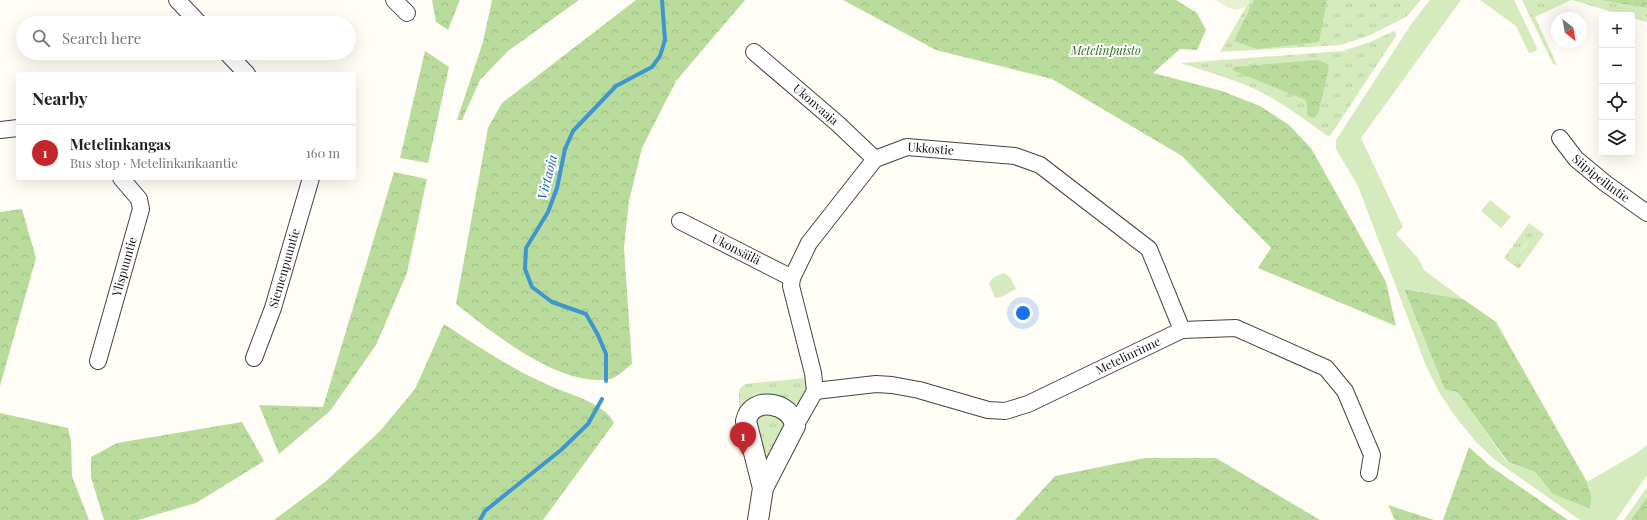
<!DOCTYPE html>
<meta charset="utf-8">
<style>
:root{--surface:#fff;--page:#f2f2f2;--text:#222;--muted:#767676;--line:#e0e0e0;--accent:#c4262e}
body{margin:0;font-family:"Playfair Display",serif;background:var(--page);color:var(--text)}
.controls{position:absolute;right:12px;top:12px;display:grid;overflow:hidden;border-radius:4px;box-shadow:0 4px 16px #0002}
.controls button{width:36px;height:36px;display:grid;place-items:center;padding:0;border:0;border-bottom:1px solid var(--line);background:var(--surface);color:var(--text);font:20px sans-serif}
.compass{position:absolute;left:1551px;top:12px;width:36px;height:36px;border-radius:50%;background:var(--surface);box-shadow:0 4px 16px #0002;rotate:149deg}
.you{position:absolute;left:1023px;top:313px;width:14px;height:14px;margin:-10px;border:3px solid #fff;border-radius:50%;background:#1a73e8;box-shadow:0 0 0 6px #1a73e833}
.badge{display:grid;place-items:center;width:26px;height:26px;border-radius:50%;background:var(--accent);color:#fff;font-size:13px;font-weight:700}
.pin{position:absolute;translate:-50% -33px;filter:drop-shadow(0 1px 2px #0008)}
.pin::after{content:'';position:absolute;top:21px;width:14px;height:12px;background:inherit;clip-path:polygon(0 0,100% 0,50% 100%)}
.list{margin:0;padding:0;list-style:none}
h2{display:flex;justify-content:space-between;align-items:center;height:52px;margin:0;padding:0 16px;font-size:17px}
h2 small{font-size:13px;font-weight:400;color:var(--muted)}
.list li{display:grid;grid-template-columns:26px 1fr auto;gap:12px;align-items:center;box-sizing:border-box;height:56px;padding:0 16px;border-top:1px solid var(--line)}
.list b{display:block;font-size:15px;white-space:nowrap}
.list p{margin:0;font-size:13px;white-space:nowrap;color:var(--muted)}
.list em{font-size:13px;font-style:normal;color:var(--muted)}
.icon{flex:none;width:22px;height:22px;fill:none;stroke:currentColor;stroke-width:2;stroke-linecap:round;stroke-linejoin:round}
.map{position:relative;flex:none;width:1647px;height:520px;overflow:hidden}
.search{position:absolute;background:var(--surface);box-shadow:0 4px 16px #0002;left:16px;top:16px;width:340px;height:44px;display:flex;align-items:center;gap:10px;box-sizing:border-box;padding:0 14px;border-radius:22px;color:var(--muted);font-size:15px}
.panel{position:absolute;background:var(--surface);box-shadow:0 4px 16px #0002;left:16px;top:72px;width:340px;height:108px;border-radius:4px}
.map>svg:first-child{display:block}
.grass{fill:url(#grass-tufts)}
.forest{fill:url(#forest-crowns)}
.park{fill:#d5ebbd}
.pitch{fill:#e6f2cf}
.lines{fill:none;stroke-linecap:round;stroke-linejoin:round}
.stream{stroke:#3f96cf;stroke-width:4}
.minor-casing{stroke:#444;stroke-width:18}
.tertiary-casing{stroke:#444;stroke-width:22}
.minor{stroke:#fff;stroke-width:16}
.tertiary{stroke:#fff;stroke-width:20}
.labels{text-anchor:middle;stroke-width:4;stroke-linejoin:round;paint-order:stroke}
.park-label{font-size:12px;font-style:italic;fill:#2f6b1f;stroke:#fff}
.street-label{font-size:12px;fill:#111;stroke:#fff}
.water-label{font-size:13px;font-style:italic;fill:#1768a6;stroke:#fff}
</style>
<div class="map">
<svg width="1647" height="520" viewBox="0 0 1647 520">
<defs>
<pattern id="grass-tufts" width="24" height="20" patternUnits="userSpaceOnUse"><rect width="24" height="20" fill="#d5ebbd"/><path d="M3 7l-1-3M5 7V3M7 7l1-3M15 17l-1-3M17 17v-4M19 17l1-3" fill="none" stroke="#b6c8a1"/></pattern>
<pattern id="forest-crowns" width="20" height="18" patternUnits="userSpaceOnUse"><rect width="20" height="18" fill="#b9dc9c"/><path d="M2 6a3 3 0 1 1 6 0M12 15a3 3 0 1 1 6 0" fill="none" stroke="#9ebc85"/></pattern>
</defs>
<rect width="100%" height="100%" fill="#fffdf5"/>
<g class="grass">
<path d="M1250 0H1421L1406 17 1368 36 1341 45 1220 52Z"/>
<path d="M1522 0H1571L1535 17 1557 65 1553 64Z"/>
<path d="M1572 0H1599L1647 8V22L1632 18V15H1623Z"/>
<path d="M1394 31 1396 33V36L1330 136 1326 135C1307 121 1288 107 1267 95 1241 81 1211 73 1183 64L1182 63 1343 51 1370 42Z"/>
<path d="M1529 223 1544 234 1535 247 1527 242 1517 257 1524 262 1519 269 1504 258Z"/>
<path d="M805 378 807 379C806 389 805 398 796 404L739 413V391L740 388 745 384Z"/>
<path d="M766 411 779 418 784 424 785 431 766 465 755 422 759 415Z"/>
</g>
<g class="forest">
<path d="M432 0H460L448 30 436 22Z"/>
<path d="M492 0H579L508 51 480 80 462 120H457L483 42Z"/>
<path d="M636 0H745L676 81 642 148 629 201 624 248 632 364C626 368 617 378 610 379 560 388 493 333 456 304L488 128 502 103Z"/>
<path d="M843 0H1176L1197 13 1206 30 1197 50 1180 49 1153 73 1222 91 1260 106 1289 125 1311 148 1386 282 1396 326 1258 268 1271 248 1182 156 1052 79 936 50Z"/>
<path d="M1254 0H1327L1319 42 1258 49 1234 41Z"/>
<path d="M1599 0H1647V8Z"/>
<path d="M425 51 449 67 428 163 400 158Z"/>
<path d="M1317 60 1326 63 1329 68 1318 114 1313 118 1308 116 1306 100 1232 70 1234 67Z"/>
<path d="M394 172 427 179 407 273 376 345 330 411 279 454 259 405 323 407Z"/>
<path d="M22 209 36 258 0 386V212Z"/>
<path d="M1404 289 1463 299 1496 322 1587 482 1592 498 1590 509 1552 494 1535 472 1508 462 1457 392 1445 390Z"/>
<path d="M444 324C482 349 520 375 563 391 579 397 607 407 614 423L543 520H274L325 482 380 431 415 389Z"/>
<path d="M0 413 68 428 71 441 72 476 89 520H0Z"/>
<path d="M242 422 264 461 196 503 138 520H104L91 477V457L117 443Z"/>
<path d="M1469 447 1490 466 1568 520H1443Z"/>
<path d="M1145 458H1216L1320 520H1015L1055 476Z"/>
<path d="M1647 496V520H1631Z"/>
<path d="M1388 505 1434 520H1395Z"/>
</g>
<g class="park">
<path d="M1430 0H1461L1361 138 1403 227 1396 234 1418 258 1424 270 1463 299 1404 289 1445 390 1457 392 1507 462 1535 472 1553 494 1590 509 1592 498 1587 482 1637 453 1647 445V475L1616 520H1580L1495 460 1477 443 1454 415 1439 392 1426 366 1358 186 1336 149V140L1412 23Z"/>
<path d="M1480 0H1514L1537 48 1536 51 1529 53 1516 26Z"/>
<path d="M1490 200 1511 217 1501 228 1481 211Z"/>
<path d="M1528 242 1535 247 1524 262 1517 257Z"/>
<path d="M1004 273 1010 277 1016 289 1001 297 995 298 989 283 994 277Z"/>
<path d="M1647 487V496L1631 520H1624Z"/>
</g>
<path class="pitch" d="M1215 0H1250L1247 6 1237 10 1229 8Z"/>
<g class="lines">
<g class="stream">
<path d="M606 381V354L598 335 586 314 552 302 532 287 525 269 526 248 548 212 557 188 565 149 573 131 616 86 652 67 660 56 665 40 662 0"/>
<path d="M480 520 485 511 561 450 588 424 602 399"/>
</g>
<defs>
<g id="minor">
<path d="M177 0 199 23"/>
<path d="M394 0 407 13"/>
<path id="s1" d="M754 52 837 123 875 159"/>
<path d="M227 53 247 74"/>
<path d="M0 130 18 128"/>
<path id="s2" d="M1560 138 1576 159 1605 183 1647 213"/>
<path id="s3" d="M680 221 792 278"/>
<path id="s4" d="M254 358 273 308 311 178"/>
<path id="s5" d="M98 361 141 209 139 199 121 178"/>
<path id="s6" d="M815 391 876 384 892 385 919 390 988 410 1005 411 1028 404 1182 330 1236 328 1326 368 1345 391 1372 455 1369 473"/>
<path id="s7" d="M795 426 815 391 813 373 791 286 792 278 809 243 875 159 907 147 1015 156 1040 165 1149 249 1182 330"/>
</g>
<path id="tertiary" d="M758 520 763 488 795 426C792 402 751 395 746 421L763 488"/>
</defs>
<use href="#minor" class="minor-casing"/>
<use href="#tertiary" class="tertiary-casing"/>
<use href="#minor" class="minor"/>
<use href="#tertiary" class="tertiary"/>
</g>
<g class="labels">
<g class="park-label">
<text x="1106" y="55">Metelinpuisto</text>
</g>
<g class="street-label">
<text dy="4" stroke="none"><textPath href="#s1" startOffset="81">Ukonvaaja</textPath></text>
<text dy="4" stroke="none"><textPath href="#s7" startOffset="360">Ukkostie</textPath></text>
<text dy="4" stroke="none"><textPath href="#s2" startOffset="58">Siipipeilintie</textPath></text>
<text dy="4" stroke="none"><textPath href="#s3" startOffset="63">Ukonsäilä</textPath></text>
<text dy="4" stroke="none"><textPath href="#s5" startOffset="98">Ylispuuntie</textPath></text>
<text dy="4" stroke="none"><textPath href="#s4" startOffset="95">Siemenpuuntie</textPath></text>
<text dy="4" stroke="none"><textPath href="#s6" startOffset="329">Metelinrinne</textPath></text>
</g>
<g class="water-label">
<text transform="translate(547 177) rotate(-76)" y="5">Virtaoja</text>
</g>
</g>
</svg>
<div class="controls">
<button>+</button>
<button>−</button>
<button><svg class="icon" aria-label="locate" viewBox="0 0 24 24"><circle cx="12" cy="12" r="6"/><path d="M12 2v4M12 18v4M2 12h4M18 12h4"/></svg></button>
<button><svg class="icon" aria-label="layers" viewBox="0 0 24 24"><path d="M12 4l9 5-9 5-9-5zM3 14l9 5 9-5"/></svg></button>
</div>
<svg class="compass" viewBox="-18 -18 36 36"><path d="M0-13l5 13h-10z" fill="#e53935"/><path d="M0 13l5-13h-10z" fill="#767676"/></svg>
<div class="you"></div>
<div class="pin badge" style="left:743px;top:455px">1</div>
<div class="search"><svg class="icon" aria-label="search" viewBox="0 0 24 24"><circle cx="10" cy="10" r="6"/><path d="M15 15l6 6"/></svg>Search here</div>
<section class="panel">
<h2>Nearby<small></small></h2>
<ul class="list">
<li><span class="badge">1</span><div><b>Metelinkangas</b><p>Bus stop · Metelinkankaantie</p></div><em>160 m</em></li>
</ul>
</section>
</div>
